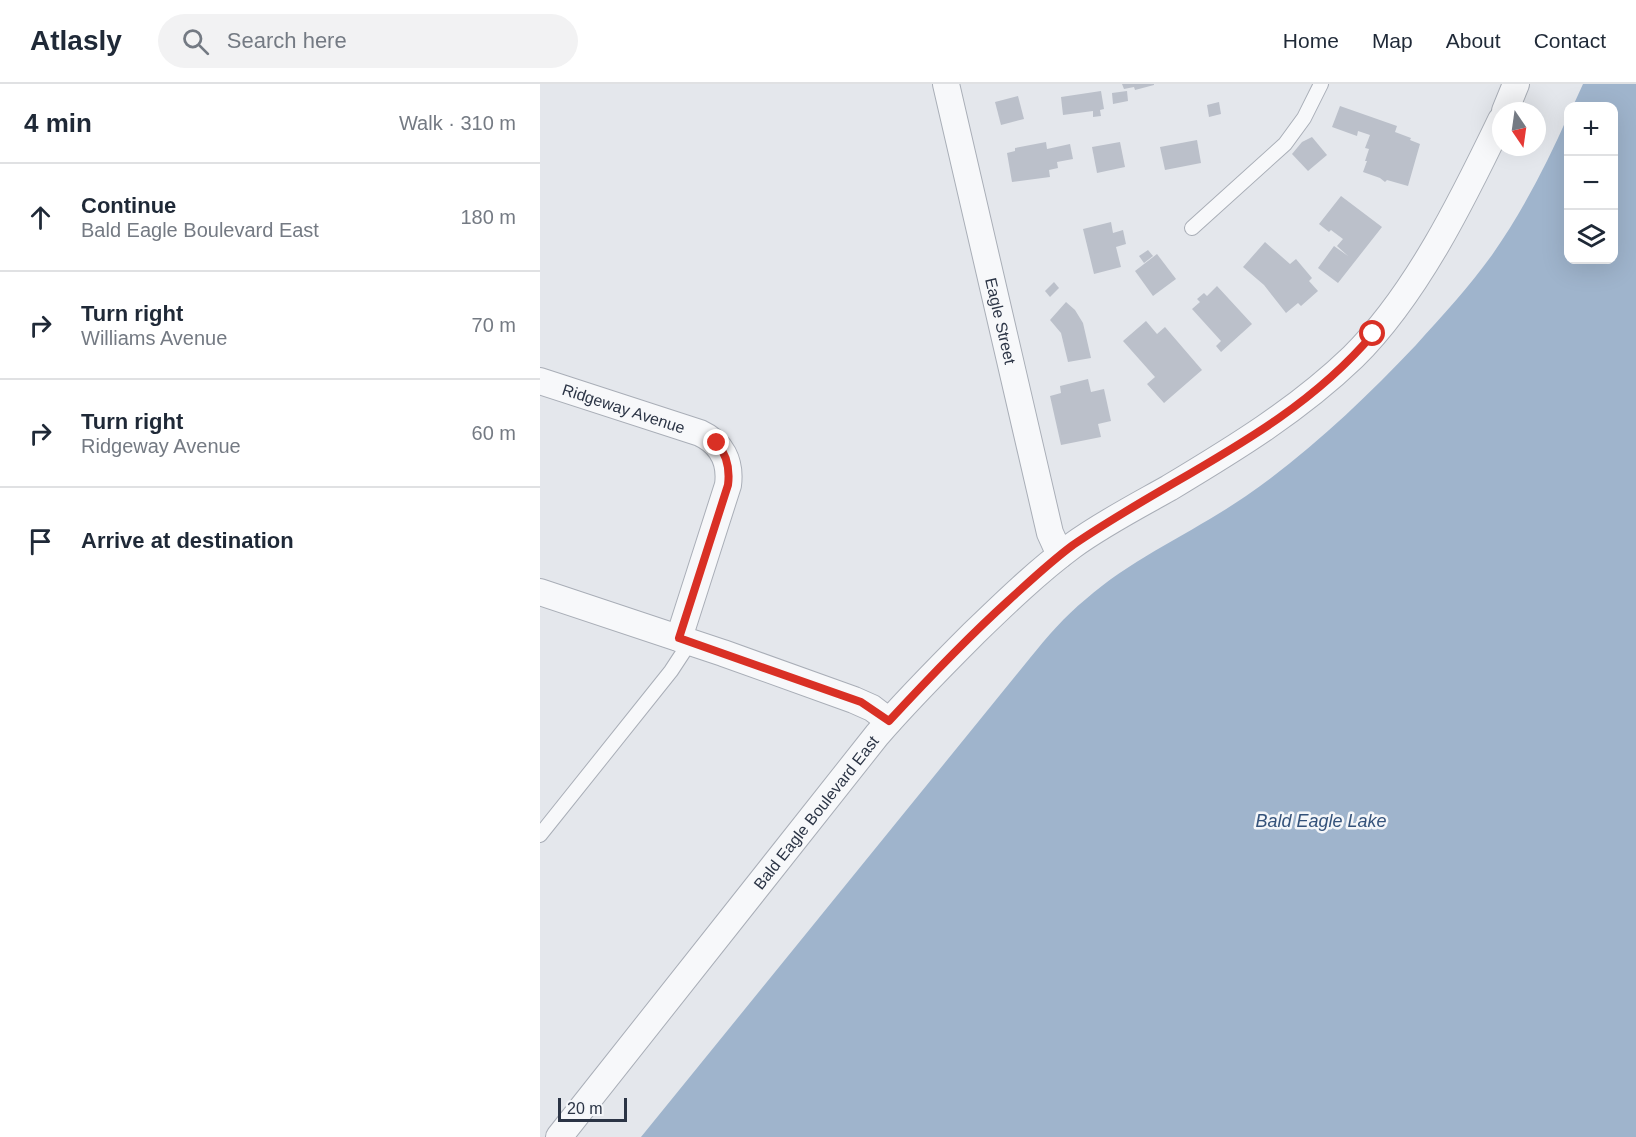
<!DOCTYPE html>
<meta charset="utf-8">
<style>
:root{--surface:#fff;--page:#f2f2f3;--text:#1f2937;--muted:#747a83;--line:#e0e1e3}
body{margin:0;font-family:Helvetica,sans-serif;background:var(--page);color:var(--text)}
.controls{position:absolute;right:18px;top:18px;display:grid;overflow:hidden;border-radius:12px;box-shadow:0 6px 24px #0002}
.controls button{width:54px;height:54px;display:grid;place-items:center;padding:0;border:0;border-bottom:2px solid var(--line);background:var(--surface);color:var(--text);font:30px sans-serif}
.compass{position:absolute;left:952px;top:18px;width:54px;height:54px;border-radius:50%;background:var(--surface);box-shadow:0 6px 24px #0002;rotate:167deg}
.scale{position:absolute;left:18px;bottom:15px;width:69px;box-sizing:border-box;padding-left:6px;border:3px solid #2b3445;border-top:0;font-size:16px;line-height:21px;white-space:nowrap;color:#2b3445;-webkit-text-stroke:4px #f4f6f9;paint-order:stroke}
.stop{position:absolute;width:18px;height:18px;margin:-14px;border:4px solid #d93025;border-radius:50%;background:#fff}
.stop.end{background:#d93025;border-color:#fff;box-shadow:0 2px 6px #0008}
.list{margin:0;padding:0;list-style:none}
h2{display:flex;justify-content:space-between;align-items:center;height:78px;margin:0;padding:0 24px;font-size:26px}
h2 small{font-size:20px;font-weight:400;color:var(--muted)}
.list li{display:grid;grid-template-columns:39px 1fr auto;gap:18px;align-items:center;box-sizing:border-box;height:108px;padding:0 24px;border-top:2px solid var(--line)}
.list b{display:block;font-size:22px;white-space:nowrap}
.list p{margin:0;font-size:20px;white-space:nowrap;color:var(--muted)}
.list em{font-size:20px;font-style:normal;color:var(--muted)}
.icon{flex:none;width:33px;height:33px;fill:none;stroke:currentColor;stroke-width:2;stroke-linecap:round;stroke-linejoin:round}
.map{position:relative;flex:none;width:1096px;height:1053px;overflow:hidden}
header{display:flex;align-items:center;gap:36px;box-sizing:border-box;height:84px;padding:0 30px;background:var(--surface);border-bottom:2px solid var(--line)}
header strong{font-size:28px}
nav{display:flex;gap:33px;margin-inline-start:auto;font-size:21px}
.search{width:420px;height:54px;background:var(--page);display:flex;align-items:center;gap:15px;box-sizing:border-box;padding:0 21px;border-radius:33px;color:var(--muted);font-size:22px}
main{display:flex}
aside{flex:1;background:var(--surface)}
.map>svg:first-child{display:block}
.water{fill:#9fb4cc}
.building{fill:#bbc0ca}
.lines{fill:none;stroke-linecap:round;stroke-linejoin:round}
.service-casing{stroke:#a9aeb7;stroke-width:16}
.minor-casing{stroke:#a9aeb7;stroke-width:28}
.service{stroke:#f7f8fa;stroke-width:14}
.minor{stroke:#f7f8fa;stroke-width:26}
.route{stroke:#d93025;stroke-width:8}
.labels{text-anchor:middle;stroke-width:5;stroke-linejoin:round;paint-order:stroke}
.street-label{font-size:16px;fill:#2b3445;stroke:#f4f6f9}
.water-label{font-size:18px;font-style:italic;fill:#34527a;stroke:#f4f6f9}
</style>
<header>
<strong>Atlasly</strong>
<div class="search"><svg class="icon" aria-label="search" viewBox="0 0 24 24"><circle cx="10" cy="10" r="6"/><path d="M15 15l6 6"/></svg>Search here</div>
<nav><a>Home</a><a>Map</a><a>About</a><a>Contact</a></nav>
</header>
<main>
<aside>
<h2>4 min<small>Walk · 310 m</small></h2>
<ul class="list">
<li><svg class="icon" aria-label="ahead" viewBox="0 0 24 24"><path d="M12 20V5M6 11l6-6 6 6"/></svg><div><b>Continue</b><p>Bald Eagle Boulevard East</p></div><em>180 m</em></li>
<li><svg class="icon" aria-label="right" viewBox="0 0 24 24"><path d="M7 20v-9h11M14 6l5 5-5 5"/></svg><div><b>Turn right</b><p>Williams Avenue</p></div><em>70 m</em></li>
<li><svg class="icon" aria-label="right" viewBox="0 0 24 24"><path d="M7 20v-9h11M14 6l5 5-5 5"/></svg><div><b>Turn right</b><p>Ridgeway Avenue</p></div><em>60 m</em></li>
<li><svg class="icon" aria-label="arrive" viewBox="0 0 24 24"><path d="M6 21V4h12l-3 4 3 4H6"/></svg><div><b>Arrive at destination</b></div></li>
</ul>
</aside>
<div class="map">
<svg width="1096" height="1053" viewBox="0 0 1096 1053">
<rect width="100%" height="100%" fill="#e4e7ec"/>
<path class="water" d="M1043 0H1096V1053H101L490 574C507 553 525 532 546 515 594 473 654 448 706 412 768 369 824 316 876 261 902 232 929 203 952 171 982 128 1007 80 1028 32V176H1074V22H1033Z"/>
<g class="building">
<path d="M582 0H614V1L595 6 594 3 584 5Z"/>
<path d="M561 7 564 25 560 26 561 32 553 33V27L523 31 521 13Z"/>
<path d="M587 7 588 17 573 20 572 9Z"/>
<path d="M478 12 484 35 461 41 455 18Z"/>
<path d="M679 18 681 30 669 33 667 21Z"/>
<path d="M800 22 857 42 855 48 871 54 870 56 880 60 868 102 847 96 845 98 840 94 823 88 827 77H825L829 65 825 64 830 51 818 47 817 52 792 43Z"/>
<path d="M772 53 787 71 768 87 752 70 762 58Z"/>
<path d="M657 56 661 79 625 86 620 63Z"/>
<path d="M506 58 507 65 530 60 533 75 517 78 518 84 509 86 510 93 472 98 467 69 475 67V64Z"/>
<path d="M580 58 585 83 557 89 552 63Z"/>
<path d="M801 112 842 143 798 199 778 184 794 162 808 172 797 162 803 155 791 146 789 148 779 140Z"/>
<path d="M571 138 573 149 583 146 586 160 576 163 581 183 554 190 543 145Z"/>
<path d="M725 158 750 180 756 175 772 194 769 197 778 207 761 222 758 219 746 229 724 201 703 183Z"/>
<path d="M608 166 613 172 604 179 599 172Z"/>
<path d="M617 170 636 195 613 212 595 187Z"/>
<path d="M514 198 519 204 510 213 505 207Z"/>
<path d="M677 202 712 240 681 268 676 262 681 257 652 225 660 218 657 215 664 209 667 212Z"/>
<path d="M526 218 535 226 543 239 551 274 528 278 521 249 510 236Z"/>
<path d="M606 237 617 250 625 243 662 286 624 319 607 300 615 293 583 257Z"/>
<path d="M548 295 551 308 564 305 571 337 558 340 561 353 521 361 510 312 521 309 520 302Z"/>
</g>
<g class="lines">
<defs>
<g id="service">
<path d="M652 144 745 60 764 34 781 0"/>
<path d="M0 751 131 587 150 558"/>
</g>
<g id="minor">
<path id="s1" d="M406 0 510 449 520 471"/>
<path d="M965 27 976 0"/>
<path id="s2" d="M0 297 160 349C182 359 191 378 188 401L139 554"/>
<path d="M0 508 183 569 314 616 332 624 349 637"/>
<path id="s3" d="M19 1053 337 651C368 615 401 582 434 549 465 519 497 488 532 462 562 440 597 422 629 404 694 365 758 326 813 273 876 211 923 115 961 36"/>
</g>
</defs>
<use href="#service" class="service-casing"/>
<use href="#minor" class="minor-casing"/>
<use href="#service" class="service"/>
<use href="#minor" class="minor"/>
</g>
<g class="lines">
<path class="route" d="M177 359C187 371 190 385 188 401L139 554 321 618 349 637C387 596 426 555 468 517 489 498 510 478 533 461 635 391 751 347 833 250"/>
</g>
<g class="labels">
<g class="street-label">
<text dy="6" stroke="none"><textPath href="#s1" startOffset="243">Eagle Street</textPath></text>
<text dy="6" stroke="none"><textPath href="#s2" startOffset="88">Ridgeway Avenue</textPath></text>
<text dy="6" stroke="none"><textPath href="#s3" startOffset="414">Bald Eagle Boulevard East</textPath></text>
</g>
<g class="water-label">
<text x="781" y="743">Bald Eagle Lake</text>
</g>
</g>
</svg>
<div class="controls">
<button>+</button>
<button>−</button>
<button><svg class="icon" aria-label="layers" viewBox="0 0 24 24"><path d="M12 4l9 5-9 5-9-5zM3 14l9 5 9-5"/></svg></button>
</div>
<svg class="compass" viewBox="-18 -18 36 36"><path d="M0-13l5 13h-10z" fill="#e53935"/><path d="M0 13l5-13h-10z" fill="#747a83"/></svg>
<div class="scale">20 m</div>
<div class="stop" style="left:833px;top:250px"></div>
<div class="stop end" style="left:177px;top:359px"></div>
</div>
</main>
